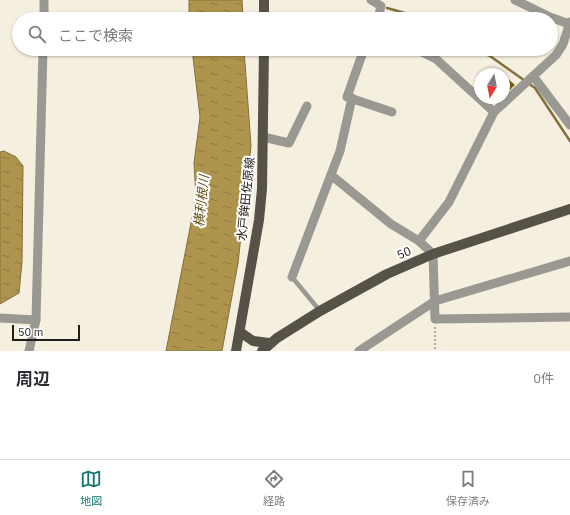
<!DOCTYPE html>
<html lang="ja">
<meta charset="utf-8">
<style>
:root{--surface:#fff;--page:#f7f7f7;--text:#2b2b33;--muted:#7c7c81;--line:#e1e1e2;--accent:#0f766e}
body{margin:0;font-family:"IBM Plex Sans","Noto Sans JP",sans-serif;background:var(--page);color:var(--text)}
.compass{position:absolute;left:474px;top:68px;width:36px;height:36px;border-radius:50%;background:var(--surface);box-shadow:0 1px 3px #0004;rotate:190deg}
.scale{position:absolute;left:12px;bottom:10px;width:68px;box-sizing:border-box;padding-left:4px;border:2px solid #1f1d17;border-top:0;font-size:11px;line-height:14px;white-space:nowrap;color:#1f1d17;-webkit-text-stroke:3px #fff;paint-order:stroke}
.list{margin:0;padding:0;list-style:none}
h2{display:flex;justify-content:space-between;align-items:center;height:52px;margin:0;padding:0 16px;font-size:17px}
h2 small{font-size:13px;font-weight:400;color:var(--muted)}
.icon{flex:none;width:22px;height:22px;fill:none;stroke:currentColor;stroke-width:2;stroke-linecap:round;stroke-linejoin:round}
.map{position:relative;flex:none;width:570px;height:351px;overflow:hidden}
.search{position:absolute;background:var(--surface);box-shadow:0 1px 3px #0004;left:12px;right:12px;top:12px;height:44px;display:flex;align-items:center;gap:10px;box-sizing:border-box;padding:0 14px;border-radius:22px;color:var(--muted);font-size:15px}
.sheet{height:108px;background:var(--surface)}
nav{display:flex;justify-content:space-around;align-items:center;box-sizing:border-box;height:56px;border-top:1px solid var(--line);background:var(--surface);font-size:11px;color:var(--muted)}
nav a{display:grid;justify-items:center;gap:2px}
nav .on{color:var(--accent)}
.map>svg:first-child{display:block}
.water{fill:url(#water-ripples);stroke:#83703d}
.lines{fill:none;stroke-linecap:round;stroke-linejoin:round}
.stream{stroke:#83703d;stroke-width:2.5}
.building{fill:url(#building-cross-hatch)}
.path{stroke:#979388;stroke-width:1.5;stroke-dasharray:2 2;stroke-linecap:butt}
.service{stroke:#9a9892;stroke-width:4.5}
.minor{stroke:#9a9892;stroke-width:9}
.primary{stroke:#565247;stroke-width:10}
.labels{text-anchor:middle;stroke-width:4;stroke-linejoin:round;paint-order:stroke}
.street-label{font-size:12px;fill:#1f1d17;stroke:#fff}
.water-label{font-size:13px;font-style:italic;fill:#624f18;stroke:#fff}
</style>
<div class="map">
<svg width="570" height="351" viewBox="0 0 570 351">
<defs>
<pattern id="water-ripples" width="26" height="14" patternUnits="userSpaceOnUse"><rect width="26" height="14" fill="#ae944d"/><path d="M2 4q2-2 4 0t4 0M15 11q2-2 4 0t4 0" fill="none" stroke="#8d783f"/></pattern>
<pattern id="building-cross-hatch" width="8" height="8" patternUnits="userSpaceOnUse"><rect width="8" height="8" fill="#765d0c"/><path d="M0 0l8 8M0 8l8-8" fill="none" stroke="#887437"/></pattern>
</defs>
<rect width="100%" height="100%" fill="#f5efdf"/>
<g class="water">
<path d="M189 0H242L243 19H189Z"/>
<path d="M192 49H244L251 146 238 263 222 351H166L196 197 194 163 200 117Z"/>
<path d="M4 151 16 157 23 166 22 262 19 293 0 304V152Z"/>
</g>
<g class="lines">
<g class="stream">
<path d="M387 8 426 19"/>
<path d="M475 49 490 56 535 88 570 141"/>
</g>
</g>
<path class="building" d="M505 76 515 85 506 94 504 93Z"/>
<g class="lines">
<path class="path" d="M435 327V351"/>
<path class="service" d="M292 277 320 311"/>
<g class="minor">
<path d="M371 0 381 6 378 19"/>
<path d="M515 0 550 17 569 24"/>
<path d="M44 19V0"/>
<path d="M364 49 347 97 392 112"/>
<path d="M416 49 436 59 494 112 556 55 563 44 570 22"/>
<path d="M533 76 570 125"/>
<path d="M263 137 289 143 307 106"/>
<path d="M331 175 391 224 419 241 433 254 435 319 570 317"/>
<path d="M419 241 449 202 494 112"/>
<path d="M292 277 340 151 352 98"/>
<path d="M0 318 36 320"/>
<path d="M29 351 36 320 43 49"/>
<path d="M359 351 435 301 570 261"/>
</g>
<g class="primary">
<path d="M264 19V0"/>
<path d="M240 332 253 341 269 343"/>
<path d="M236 351 259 220 262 189 264 49"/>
<path d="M262 351 277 338 320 311 387 274 433 254 570 209"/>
</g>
</g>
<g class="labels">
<g class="street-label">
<text transform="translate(246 199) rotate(-84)" y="4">水戸鉾田佐原線</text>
<text transform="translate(404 253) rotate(-23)" y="4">50</text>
</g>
<g class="water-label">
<text transform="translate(201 201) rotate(-84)" y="5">横利根川</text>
</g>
</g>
</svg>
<svg class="compass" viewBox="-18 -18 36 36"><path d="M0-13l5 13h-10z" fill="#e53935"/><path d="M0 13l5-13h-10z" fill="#7c7c81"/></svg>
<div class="scale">50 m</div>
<div class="search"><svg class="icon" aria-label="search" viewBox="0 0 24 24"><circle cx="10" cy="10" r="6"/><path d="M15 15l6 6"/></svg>ここで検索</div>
</div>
<section class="sheet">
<h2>周辺<small>0件</small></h2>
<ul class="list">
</ul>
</section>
<nav>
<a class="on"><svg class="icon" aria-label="map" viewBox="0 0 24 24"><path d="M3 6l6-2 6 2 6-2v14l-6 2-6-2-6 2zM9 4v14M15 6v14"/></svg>地図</a>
<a><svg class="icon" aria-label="directions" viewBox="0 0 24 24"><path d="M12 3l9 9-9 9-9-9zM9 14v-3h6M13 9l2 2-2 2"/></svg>経路</a>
<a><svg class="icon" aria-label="saved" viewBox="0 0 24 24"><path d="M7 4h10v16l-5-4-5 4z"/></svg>保存済み</a>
</nav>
